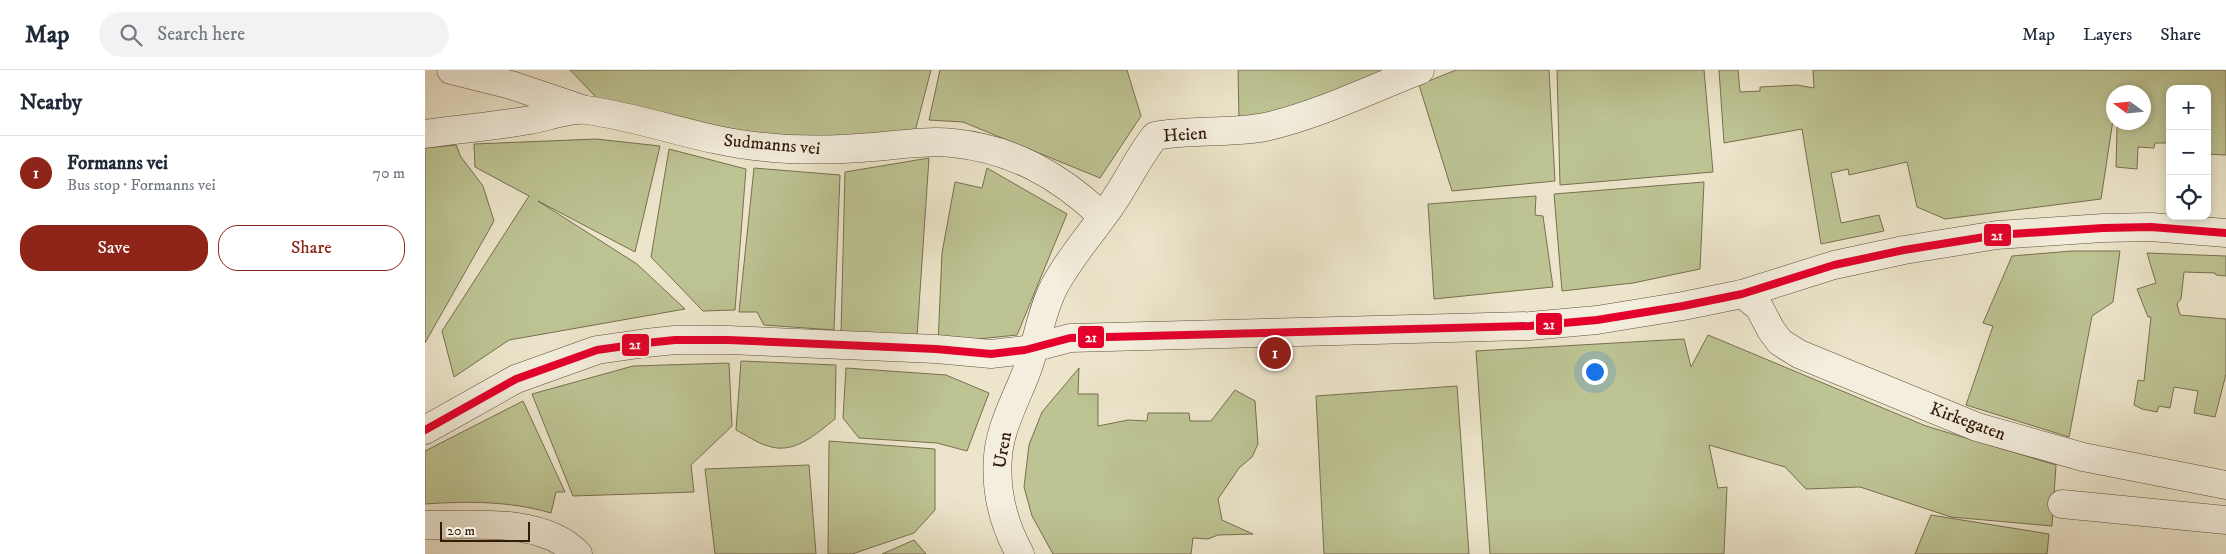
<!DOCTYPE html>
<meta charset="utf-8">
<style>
:root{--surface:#fff;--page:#f2f2f3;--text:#1f2937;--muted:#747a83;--line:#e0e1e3;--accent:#8f2418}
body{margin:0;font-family:"IM FELL DW Pica",serif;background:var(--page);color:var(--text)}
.controls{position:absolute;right:15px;top:15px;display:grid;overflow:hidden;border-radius:10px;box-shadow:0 2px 8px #0003}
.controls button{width:45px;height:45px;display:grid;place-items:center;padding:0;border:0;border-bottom:1px solid var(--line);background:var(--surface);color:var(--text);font:25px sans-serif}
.compass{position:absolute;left:1681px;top:15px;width:45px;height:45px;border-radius:50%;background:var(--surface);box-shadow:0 2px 8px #0003;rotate:285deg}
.scale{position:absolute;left:15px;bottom:12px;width:90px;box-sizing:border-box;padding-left:5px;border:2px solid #321b08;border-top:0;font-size:14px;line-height:18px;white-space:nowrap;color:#321b08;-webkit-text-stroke:4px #f3eedd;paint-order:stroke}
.you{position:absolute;left:1169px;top:301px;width:18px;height:18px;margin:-12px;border:4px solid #fff;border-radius:50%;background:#1a73e8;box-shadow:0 0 0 8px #1a73e833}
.badge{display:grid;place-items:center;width:32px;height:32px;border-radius:50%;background:var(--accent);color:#fff;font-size:16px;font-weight:700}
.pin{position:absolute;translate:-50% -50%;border:2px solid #fff;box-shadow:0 1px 5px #0006}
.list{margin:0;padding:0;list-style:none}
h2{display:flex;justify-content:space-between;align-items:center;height:65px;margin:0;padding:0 20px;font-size:21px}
h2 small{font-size:16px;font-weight:400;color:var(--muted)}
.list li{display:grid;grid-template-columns:32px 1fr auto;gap:15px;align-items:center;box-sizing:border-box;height:75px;padding:0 20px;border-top:1px solid var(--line)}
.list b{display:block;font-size:19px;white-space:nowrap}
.list p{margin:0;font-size:16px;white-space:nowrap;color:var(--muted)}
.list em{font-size:16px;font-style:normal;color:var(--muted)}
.actions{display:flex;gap:10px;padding:15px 20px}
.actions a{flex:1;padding:11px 0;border:1px solid var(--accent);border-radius:20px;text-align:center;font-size:18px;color:var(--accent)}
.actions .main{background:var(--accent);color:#fff}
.icon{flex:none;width:28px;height:28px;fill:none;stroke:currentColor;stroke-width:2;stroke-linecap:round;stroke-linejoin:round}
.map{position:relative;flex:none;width:1801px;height:484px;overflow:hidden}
header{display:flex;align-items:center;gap:30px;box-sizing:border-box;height:70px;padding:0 25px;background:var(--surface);border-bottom:1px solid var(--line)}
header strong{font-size:24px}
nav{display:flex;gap:28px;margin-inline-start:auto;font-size:18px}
.search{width:350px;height:45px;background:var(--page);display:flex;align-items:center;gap:12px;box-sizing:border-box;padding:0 18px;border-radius:28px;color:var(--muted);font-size:19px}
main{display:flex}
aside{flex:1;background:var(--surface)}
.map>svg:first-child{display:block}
.green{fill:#bdc393;stroke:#786f4e}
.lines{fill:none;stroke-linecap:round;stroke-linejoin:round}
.minor-casing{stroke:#604e39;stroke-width:29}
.minor{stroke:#f3eedd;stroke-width:28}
.bus-1-casing{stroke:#f3eedd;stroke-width:11}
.bus-1{stroke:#e4002b;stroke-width:8}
.labels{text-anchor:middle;stroke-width:4;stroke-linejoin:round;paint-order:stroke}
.street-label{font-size:18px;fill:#321b08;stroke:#f3eedd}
.line-badge{stroke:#f3eedd;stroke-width:2}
.badge-label{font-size:14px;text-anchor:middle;font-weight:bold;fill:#fff}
</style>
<header>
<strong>Map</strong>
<div class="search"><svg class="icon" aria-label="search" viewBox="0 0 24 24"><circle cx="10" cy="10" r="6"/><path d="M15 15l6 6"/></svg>Search here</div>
<nav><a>Map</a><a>Layers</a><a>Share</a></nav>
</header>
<main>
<aside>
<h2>Nearby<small></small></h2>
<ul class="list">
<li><span class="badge">1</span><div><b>Formanns vei</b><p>Bus stop · Formanns vei</p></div><em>70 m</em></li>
</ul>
<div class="actions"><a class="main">Save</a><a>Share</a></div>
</aside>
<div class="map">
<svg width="1801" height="484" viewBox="0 0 1801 484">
<rect width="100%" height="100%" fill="#ece5cb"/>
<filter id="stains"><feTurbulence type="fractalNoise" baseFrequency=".004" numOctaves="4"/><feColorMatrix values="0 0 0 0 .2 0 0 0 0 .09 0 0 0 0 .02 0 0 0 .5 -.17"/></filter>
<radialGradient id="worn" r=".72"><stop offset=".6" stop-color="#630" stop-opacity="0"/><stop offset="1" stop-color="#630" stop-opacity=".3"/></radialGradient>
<g class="green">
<path d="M145 0H506L486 77 195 52Z"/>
<path d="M515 0H702L716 46 675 108 538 52 504 50Z"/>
<path d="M813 0H969L884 34 814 50Z"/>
<path d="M1031 0H1124L1130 111 1027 121 994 15Z"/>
<path d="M1132 0H1279L1288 102 1135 115Z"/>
<path d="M1294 0H1313L1315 22 1335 21V17L1372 15 1389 18 1388 0H1801V85L1782 84V19H1745V78L1744 73H1730L1729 78 1713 77 1712 99 1691 97 1692 58 1695 53 1718 52V22H1688V50L1676 129 1520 149 1492 137 1482 92 1424 105 1423 99 1406 103 1416 153 1454 145 1459 161 1396 174 1377 59 1299 73Z"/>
<path d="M171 69 235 76 210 182 113 131 212 194 260 239 84 270 29 307 17 261 104 126 50 97 49 74Z"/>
<path d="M31 75 36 87 58 116 69 151 0 273V78Z"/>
<path d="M244 79 321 99 310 240 278 241 226 187Z"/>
<path d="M504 88 492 266 416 264 420 102Z"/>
<path d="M329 98 415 105 409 260 339 255 332 242H314Z"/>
<path d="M562 98 642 144 592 265 513 273 517 183 530 112 557 118Z"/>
<path d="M1279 112 1275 199 1208 213 1137 221 1129 124Z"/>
<path d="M1111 126 1110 145 1118 146 1128 217 1009 229 1003 134Z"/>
<path d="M1647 181H1695L1688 232 1667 246 1644 367 1541 335 1568 256 1558 253 1587 186Z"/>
<path d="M1722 183 1801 186V206L1791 205 1790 203 1759 202 1756 229 1752 234 1755 245 1801 249V304L1790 347 1769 343 1773 321 1749 317 1745 338 1734 336 1732 342 1717 339 1709 335 1713 310 1719 311 1726 247H1723L1712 219 1731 213Z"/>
<path d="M1283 265 1501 356 1631 395 1627 456 1526 447 1435 417 1381 419 1360 397 1284 375 1293 418 1302 417 1299 484H1065L1051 281 1259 269 1266 297Z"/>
<path d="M316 291 411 295 410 349C391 364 369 385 343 376 332 373 321 365 311 360Z"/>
<path d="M304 293 307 356 266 395 269 422 148 426 107 324 208 296Z"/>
<path d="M421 298 521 305 564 323 542 381 512 373 434 368 418 348Z"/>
<path d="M654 298 653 324H673V356L703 350 722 351 723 343H764L765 351H786L810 320 830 331 833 374 827 387 814 398 793 429 797 450 828 464 793 465 783 469 768 468 766 484H628L607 446 599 417 604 375 617 342Z"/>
<path d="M1032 316 1044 484H899L891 326Z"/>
<path d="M98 331 140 422H131L126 443C85 431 42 431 0 434V381Z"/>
<path d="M404 371 510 379V440L489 463 427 484H403Z"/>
<path d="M384 395 391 484H290L280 399Z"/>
<path d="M1506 445 1624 464 1622 484H1490Z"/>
<path d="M489 470 501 484H457Z"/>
</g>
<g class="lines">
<defs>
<g id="minor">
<path d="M26 0 86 15 157 39"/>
<path d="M0 64C35 59 70 56 105 50 121 47 146 38 161 40 221 48 278 72 339 77 375 81 412 80 448 77 474 75 502 70 528 73 587 79 634 105 677 146"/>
<path d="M1317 224 1334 237 1346 260 1355 272 1374 284 1552 357 1658 387 1801 415"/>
<path d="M0 360 91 309 172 280 221 273 250 270H303L511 279 566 284 600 280 645 268 1105 256 1172 250 1258 236 1317 224 1409 195 1479 180 1572 165 1678 158 1726 157 1801 163"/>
<path d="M1637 434 1801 450"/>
<path d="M0 455C47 455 117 447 153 484"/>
<path d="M595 484C578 453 570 421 573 386 575 358 591 329 601 303 612 275 615 244 629 217 646 184 672 158 692 126 705 106 715 85 730 66 767 59 804 64 840 57 891 46 946 19 995 0"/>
</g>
</defs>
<use href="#minor" class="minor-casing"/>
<use href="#minor" class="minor"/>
<defs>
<path id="bus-1" d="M0 360 91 309 172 280 221 273 250 270H303L511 279 566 284 600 280 645 268 1105 256 1172 250 1258 236 1317 224 1409 195 1479 180 1572 165 1678 158 1726 157 1801 163"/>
</defs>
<use href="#bus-1" class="bus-1-casing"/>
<use href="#bus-1" class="bus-1"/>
</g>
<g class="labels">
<g class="street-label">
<text transform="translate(760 64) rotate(-4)" y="6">Heien</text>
<text transform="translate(347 74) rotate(5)" y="6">Sudmanns vei</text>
<text transform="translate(1543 351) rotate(20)" y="6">Kirkegaten</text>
<text transform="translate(577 380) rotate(-80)" y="6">Uren</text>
</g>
</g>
<g class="line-badge">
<rect x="1558" y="153" width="29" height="24" rx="5" fill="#e4002b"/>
<rect x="1110" y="242" width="28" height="24" rx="5" fill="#e4002b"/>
<rect x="652" y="255" width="28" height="24" rx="5" fill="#e4002b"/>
<rect x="196" y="263" width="29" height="24" rx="5" fill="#e4002b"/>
</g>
<g class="badge-label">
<text x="1572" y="170">21</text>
<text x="1124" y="259">21</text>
<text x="666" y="272">21</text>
<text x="210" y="279">21</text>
</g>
<rect width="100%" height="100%" filter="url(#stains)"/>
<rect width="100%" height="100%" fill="url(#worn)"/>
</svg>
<div class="controls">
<button>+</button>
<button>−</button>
<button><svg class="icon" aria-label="locate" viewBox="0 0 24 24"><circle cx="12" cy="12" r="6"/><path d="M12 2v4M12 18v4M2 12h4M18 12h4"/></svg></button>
</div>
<svg class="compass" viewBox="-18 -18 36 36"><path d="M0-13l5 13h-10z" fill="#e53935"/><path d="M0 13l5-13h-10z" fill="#747a83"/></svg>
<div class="scale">20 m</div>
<div class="you"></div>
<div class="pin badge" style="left:850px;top:283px">1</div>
</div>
</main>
